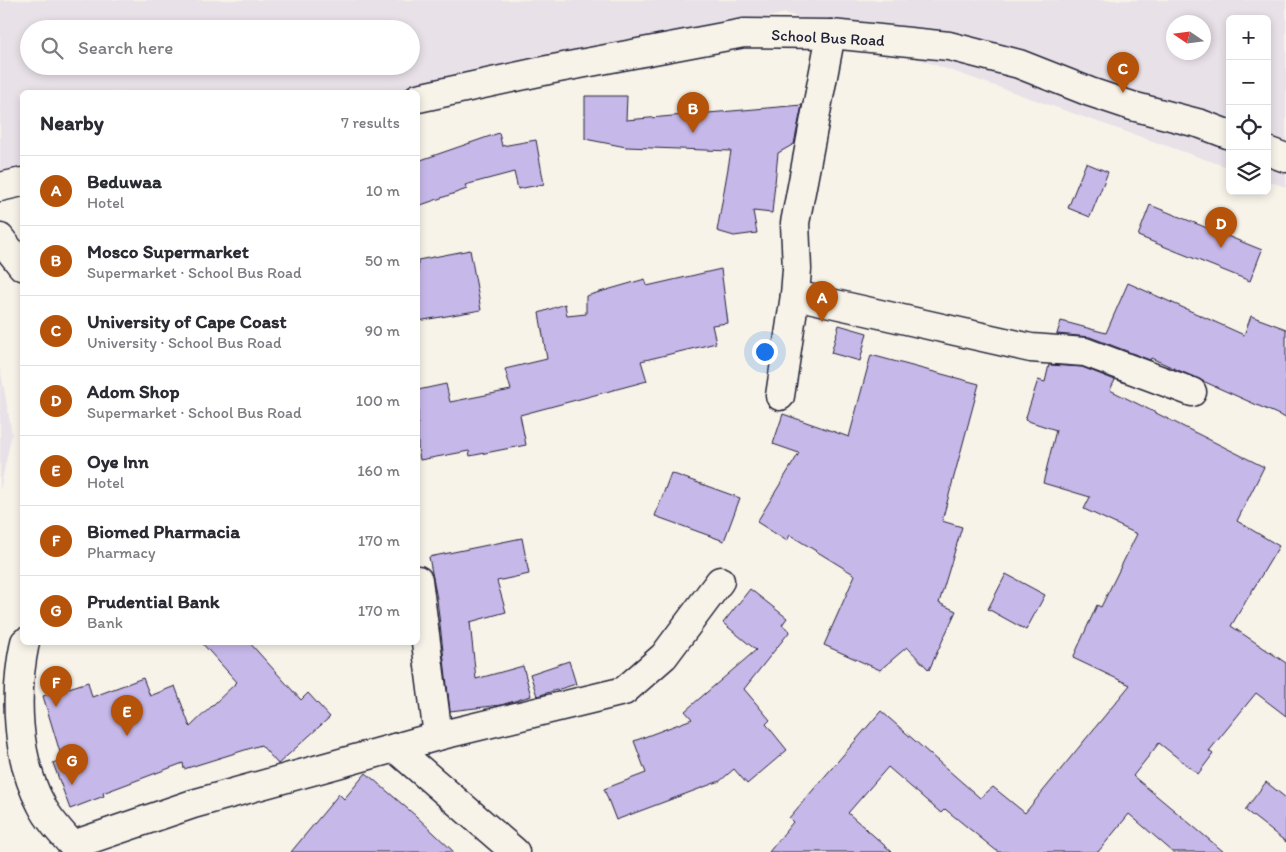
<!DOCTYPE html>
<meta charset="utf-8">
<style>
:root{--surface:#fff;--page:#f2f2f3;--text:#2b2b33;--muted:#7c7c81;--line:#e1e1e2;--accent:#b45309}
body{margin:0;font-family:Itim,sans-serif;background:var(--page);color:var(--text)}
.controls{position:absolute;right:15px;top:15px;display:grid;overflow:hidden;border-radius:8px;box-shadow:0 2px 8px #0003}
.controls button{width:45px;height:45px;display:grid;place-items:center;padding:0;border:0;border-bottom:1px solid var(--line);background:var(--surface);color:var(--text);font:25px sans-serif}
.compass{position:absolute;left:1166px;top:15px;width:45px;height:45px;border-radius:50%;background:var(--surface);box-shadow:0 2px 8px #0003;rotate:283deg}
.you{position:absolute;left:764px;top:351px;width:18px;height:18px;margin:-12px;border:4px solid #fff;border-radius:50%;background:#1a73e8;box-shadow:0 0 0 8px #1a73e833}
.badge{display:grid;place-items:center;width:32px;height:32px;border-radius:50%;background:var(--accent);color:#fff;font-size:16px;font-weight:700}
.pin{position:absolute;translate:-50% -41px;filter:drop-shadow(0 1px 2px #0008)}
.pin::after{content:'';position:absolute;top:26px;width:18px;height:15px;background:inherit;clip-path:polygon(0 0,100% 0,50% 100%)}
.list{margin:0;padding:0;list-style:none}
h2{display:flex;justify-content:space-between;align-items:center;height:65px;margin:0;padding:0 20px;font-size:21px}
h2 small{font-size:16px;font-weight:400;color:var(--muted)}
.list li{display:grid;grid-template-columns:32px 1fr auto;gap:15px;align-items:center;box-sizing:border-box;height:70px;padding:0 20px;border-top:1px solid var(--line)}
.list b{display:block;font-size:19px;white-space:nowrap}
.list p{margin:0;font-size:16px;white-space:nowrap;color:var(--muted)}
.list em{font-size:16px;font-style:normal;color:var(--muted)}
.icon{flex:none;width:28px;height:28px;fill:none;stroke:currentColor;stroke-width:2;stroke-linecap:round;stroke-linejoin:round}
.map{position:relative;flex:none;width:1286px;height:852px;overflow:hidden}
.search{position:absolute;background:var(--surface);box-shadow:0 2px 8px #0003;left:20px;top:20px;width:400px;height:55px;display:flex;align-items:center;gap:12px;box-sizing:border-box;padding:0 18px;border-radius:28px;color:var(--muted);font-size:19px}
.panel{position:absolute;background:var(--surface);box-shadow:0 2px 8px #0003;left:20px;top:90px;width:400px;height:555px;border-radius:8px}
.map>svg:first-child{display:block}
.built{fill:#e8e1e8;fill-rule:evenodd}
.building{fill:#c6b8e9;stroke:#22223b}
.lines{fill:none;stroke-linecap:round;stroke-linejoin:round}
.minor-casing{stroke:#22223b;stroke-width:31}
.minor{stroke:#f7f3e8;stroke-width:28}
.labels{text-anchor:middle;stroke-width:4;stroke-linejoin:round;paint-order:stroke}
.street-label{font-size:16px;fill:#22223b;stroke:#f7f3e8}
</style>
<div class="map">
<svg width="1286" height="852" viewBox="0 0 1286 852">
<rect width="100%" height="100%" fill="#f7f3e8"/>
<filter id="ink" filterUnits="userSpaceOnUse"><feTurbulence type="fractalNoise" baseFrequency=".02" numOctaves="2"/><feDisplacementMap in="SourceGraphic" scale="10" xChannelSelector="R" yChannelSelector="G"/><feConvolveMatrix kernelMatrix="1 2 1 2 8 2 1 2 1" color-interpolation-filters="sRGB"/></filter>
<g filter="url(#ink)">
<g class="built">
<path d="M0 0H1286V187L1267 181V19H1230V168L786 13 418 94 22 92V181L0 186ZM1174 22H1204V52H1174ZM29 29H411V66H29Z"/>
<path d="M0 367 12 433 0 490Z"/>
</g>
<g class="building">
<path d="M585 96H627L626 120 802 105 794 144 778 153 772 213 753 211 757 233 734 236 717 231 731 151 626 147 585 139Z"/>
<path d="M499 133 502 146 536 140 544 184 518 189 514 172 465 185 467 189 418 206V161Z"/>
<path d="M1086 163 1108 172 1090 217 1068 208Z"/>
<path d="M1150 205 1262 250 1250 281 1138 236Z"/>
<path d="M470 250 481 310 418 321V260Z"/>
<path d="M721 269 728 323 712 325 716 343 641 361 647 381 520 415 526 445 470 456 469 451 420 460 418 447V390L446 384 450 402 511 390 505 369 547 359 539 313 565 304 567 316 586 314V296L645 279 647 286Z"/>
<path d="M1128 283 1244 335 1251 316 1286 329V418L1151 358 1150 360 1090 337 1057 334 1061 321 1106 333Z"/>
<path d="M839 325 867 333 860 361 831 353Z"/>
<path d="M871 355 979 384 942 521 962 527 939 603 956 611 929 670 907 647 880 670 824 645 855 575 790 535 787 541 757 522 799 453 773 444 783 414 849 437Z"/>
<path d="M1049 365 1082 367 1115 380 1110 390 1264 467 1237 521 1279 546 1231 626 1286 663V716L1256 693 1209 751 1213 754 1198 774 1159 743 1133 776 1224 852H1173L1129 814 1098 852H998L945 809 941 813 888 767 848 813 892 852H769L793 822 789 818 881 711 980 798 993 787 1025 813 1130 685 1073 658 1097 605 1101 607 1137 534 1084 509 1090 497 1043 483 1056 430 1025 420 1038 380 1045 382Z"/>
<path d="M671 473 740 498 724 541 655 516Z"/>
<path d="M522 538 529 574 497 581 506 612 470 622 476 679 523 666 531 696 501 705 450 711 437 599 429 557Z"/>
<path d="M1006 574 1045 595 1026 630 988 609Z"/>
<path d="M750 589 787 618 782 625 790 631 744 689 770 720 766 724 787 750 747 784 734 769 720 781 616 820 604 789 646 773 634 741 692 719 685 711 756 650 723 623Z"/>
<path d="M201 642H249L301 700 308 693 330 717 278 764 261 745 184 769 183 763 103 793 104 796 70 809 53 763 62 759 43 696 88 682 92 697 143 678 150 696 175 686 190 727 237 682Z"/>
<path d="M569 661 576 684 537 696 530 674Z"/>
<path d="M366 773 416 816 454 852H291L339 794 344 799Z"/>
<path d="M1266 782 1286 798V842L1245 810Z"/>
</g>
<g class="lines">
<defs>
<g id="minor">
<path d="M418 98 548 70 744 33 831 34 949 46 1019 64 1090 92 1132 106 1201 124 1230 135"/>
<path d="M1267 151 1286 158"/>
<path d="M0 187 22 182"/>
<path d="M0 238 22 266"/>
<path d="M795 295 1031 348 1085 352 1192 392"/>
<path d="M780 396 795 295 797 269 795 223 831 34"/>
<path d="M418 580 438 736"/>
<path d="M25 642C14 694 16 757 41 804 49 821 66 838 79 852"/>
<path d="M395 748 515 852"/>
<path d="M73 845 193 804 438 736 624 691 664 656 720 581"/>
</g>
</defs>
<use href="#minor" class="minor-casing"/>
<use href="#minor" class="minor"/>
</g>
</g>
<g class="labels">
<g class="street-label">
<text transform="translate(828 37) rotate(3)" y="6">School Bus Road</text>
</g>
</g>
</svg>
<div class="controls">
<button>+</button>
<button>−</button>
<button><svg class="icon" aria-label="locate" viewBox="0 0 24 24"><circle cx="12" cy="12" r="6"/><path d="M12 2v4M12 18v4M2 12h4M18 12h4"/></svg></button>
<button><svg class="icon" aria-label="layers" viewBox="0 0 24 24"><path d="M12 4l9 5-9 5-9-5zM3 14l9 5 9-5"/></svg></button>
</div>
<svg class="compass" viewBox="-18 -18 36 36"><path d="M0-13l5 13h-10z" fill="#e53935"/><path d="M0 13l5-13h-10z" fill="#7c7c81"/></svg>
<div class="you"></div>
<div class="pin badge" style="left:822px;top:322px">A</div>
<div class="pin badge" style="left:693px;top:133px">B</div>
<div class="pin badge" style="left:1123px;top:93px">C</div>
<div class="pin badge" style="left:1221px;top:248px">D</div>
<div class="pin badge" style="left:127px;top:736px">E</div>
<div class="pin badge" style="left:56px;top:707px">F</div>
<div class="pin badge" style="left:72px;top:785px">G</div>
<div class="search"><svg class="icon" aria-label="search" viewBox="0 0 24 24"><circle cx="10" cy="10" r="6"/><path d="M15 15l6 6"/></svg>Search here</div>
<section class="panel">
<h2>Nearby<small>7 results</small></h2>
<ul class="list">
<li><span class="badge">A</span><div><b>Beduwaa</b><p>Hotel</p></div><em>10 m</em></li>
<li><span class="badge">B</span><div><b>Mosco Supermarket</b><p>Supermarket · School Bus Road</p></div><em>50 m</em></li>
<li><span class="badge">C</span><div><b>University of Cape Coast</b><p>University · School Bus Road</p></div><em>90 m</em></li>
<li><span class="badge">D</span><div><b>Adom Shop</b><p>Supermarket · School Bus Road</p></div><em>100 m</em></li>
<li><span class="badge">E</span><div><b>Oye Inn</b><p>Hotel</p></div><em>160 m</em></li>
<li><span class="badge">F</span><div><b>Biomed Pharmacia</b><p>Pharmacy</p></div><em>170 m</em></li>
<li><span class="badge">G</span><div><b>Prudential Bank</b><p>Bank</p></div><em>170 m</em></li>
</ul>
</section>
</div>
